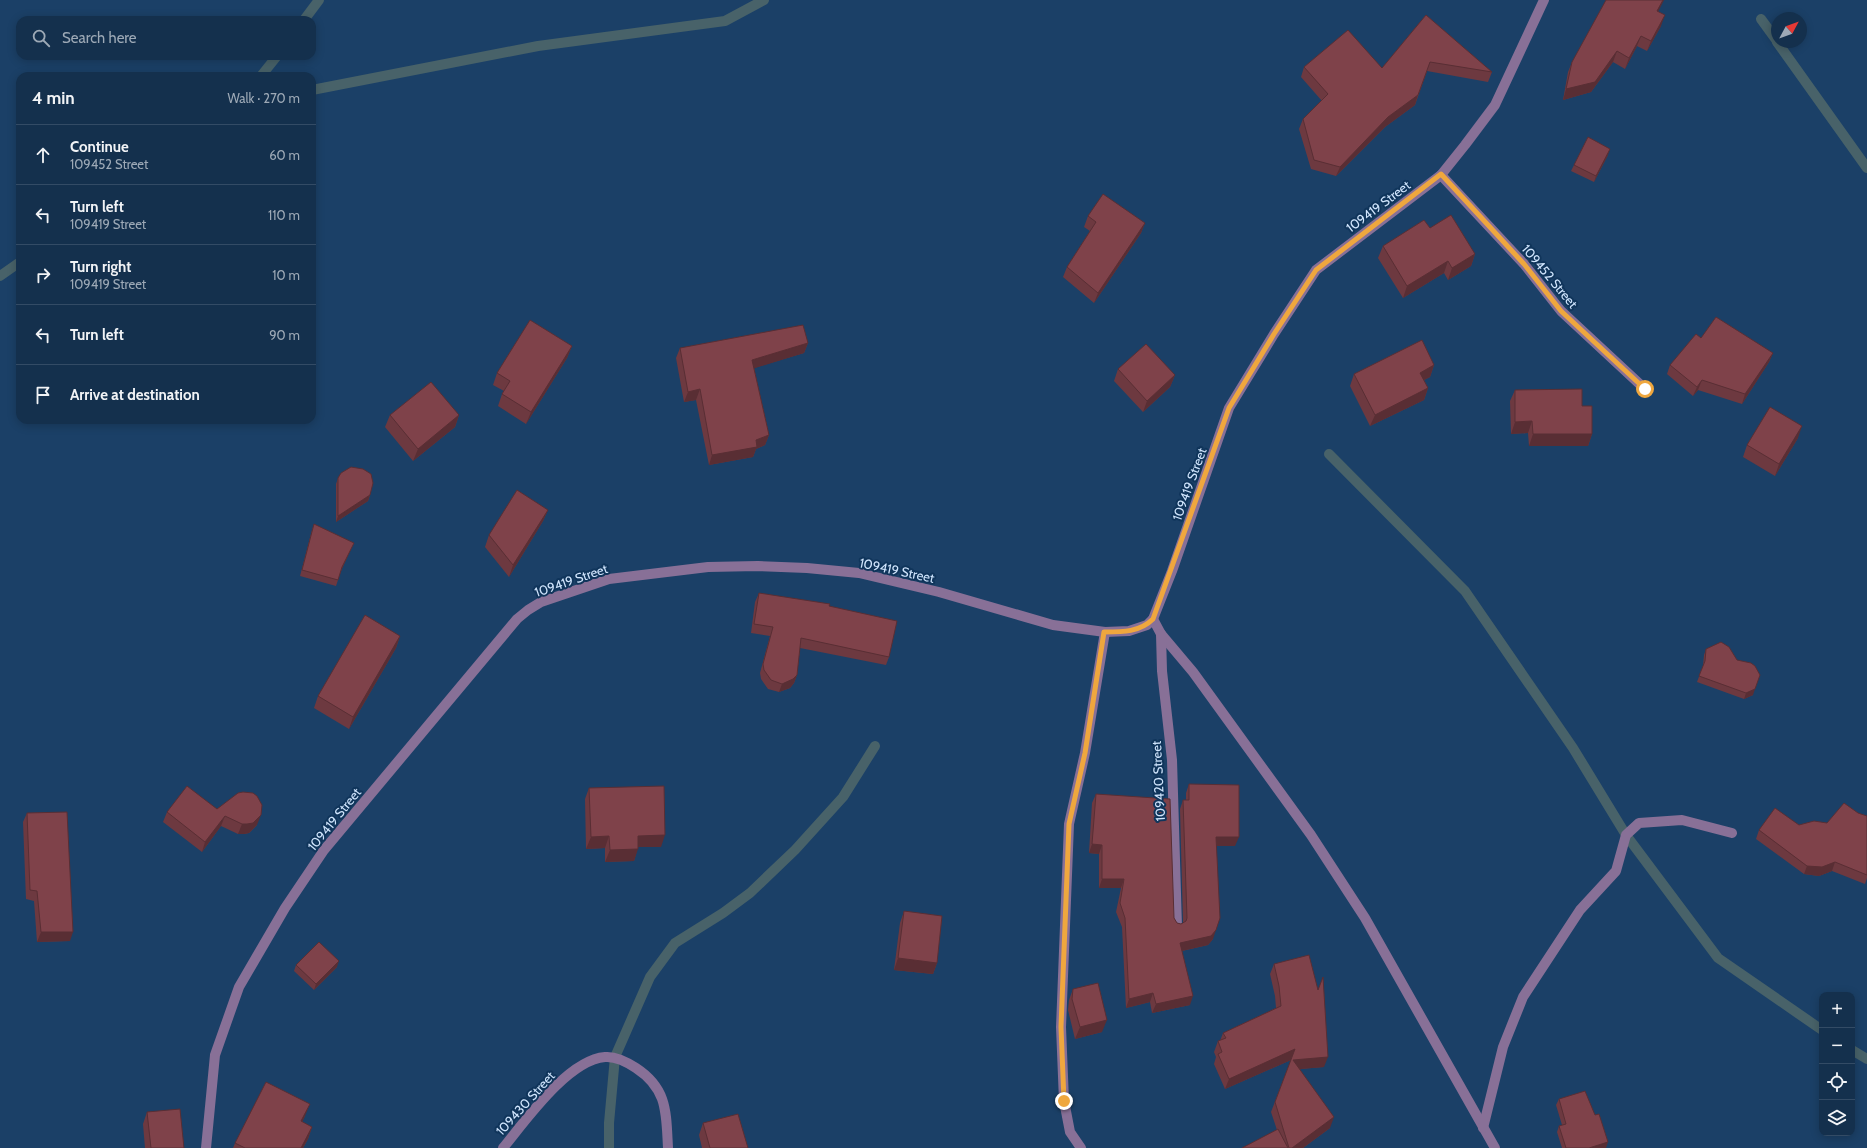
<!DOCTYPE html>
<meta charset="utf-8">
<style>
:root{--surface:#14304d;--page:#1d3854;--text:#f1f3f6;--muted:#9da9b6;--line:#334b65}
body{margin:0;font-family:Cabin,sans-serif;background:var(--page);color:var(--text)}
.controls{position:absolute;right:12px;bottom:12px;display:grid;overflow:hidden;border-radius:8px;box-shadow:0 2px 10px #0003}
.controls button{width:36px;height:36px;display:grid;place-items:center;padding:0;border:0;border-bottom:1px solid var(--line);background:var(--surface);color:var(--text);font:20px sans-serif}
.compass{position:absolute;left:1771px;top:12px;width:36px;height:36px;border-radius:50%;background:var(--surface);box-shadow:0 2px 10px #0003;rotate:49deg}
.stop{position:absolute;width:12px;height:12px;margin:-9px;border:3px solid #efa73e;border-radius:50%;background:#fff}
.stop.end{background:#efa73e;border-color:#fff;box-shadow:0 1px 4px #0008}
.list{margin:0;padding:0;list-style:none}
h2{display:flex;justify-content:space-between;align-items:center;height:52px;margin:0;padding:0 16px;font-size:17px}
h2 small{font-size:13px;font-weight:400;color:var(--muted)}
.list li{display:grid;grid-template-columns:26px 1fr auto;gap:12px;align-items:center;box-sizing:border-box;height:60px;padding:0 16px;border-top:1px solid var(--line)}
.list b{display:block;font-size:15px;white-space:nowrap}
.list p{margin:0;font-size:13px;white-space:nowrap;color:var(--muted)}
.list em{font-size:13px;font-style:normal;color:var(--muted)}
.icon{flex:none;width:22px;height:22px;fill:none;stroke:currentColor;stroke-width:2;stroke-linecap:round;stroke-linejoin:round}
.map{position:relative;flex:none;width:1867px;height:1148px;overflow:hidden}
.search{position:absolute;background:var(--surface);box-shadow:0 2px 10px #0003;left:16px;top:16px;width:300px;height:44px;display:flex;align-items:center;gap:10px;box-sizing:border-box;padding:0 14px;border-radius:12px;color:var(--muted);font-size:15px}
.panel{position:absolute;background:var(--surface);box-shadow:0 2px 10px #0003;left:16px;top:72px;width:300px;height:352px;border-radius:12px}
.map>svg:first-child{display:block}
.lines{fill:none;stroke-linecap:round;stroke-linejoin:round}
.stream{stroke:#486269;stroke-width:10}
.minor{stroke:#887097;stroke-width:10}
.wall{fill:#6d3940}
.shaded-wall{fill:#592e34}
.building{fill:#7f424a;stroke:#592e34}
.route{stroke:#efa73e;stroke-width:5}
.labels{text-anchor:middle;stroke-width:4;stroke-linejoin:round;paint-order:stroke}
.street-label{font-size:13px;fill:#d0e5fd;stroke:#10355b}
</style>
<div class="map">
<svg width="1867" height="1148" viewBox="0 0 1867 1148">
<rect width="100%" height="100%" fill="#1b4067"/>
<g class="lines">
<g class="stream">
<path d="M1761 19 1777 41"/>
<path d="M304 20 319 0"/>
<path d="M1777 42 1867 168"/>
<path d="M261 76 277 56"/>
<path d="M312 90 538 46 725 21 764 0"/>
<path d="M0 276 20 262"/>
<path d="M1329 454 1465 591 1573 748 1626 835 1718 958 1822 1030"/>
<path d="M1852 1050 1867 1059"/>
<path d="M609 1148V1123L615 1057 650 977 675 943 723 913 750 893 795 850 843 797 875 746"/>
</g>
<g class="minor">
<path d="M1441 175 1524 264 1561 311 1645 389"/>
<path d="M1153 619 1161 634 1193 672 1311 835 1365 918 1495 1148"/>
<path d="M1161 634 1162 671 1172 760 1177 927"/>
<path d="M1483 1128 1503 1047 1523 997 1580 910 1616 871 1626 835 1639 823 1682 820 1732 833"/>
<path d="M206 1148 215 1055 239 987 285 908 324 850 517 619 528 610 541 602 609 579 708 567 758 566 807 568 859 573 939 592 1053 625 1105 632 1129 631 1147 625 1153 619 1172 571 1229 408 1274 334 1316 270 1441 175 1465 145 1495 105 1544 0"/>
<path d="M503 1148C526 1120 568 1060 605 1057 616 1056 627 1062 636 1068 668 1089 666 1113 668 1148"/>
<path d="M1081 1148 1070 1132 1064 1101 1061 1027 1069 824 1085 753 1105 632"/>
</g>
</g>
<g class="wall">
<path d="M1658 12 1661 26 1647 51 1637 46 1625 69 1613 62 1591 92 1563 100 1568 72 1572 62Z"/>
<path d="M1426 15 1492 72 1488 82 1427 71 1415 105 1385 127 1336 176 1311 169 1299 129 1303 119 1322 101 1301 77 1304 67 1382 68Z"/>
<path d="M1608 155 1594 182 1571 171 1574 165Z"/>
<path d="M1088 216 1145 223 1141 233 1094 303 1063 277 1067 267 1090 231 1084 227Z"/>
<path d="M1430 228 1475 254 1471 266 1448 280 1444 273 1403 298 1378 258 1383 246Z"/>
<path d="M1701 338 1773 353 1769 362 1742 404 1698 390 1693 396 1667 374 1670 365Z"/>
<path d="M808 343 804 353 754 368 769 435 765 445 756 449 753 457 709 465 696 400 684 402 676 358 680 348Z"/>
<path d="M572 346 567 358 526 424 498 406 502 394 504 391 493 385 497 373Z"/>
<path d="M1434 365 1430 377 1424 380 1428 388 1424 400 1370 426 1350 386 1354 374Z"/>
<path d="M1118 369 1175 375 1170 387 1143 412 1114 381Z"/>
<path d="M1515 390 1592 434 1588 446H1529L1528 433 1511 434 1510 401Z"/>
<path d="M390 415H459L455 427 413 461 385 427Z"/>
<path d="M1798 438 1775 476 1743 457 1747 445Z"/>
<path d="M338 478 370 495 368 501 336 522V484Z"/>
<path d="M548 510 543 521 509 577 485 547 489 535Z"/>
<path d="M314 524 351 549 341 571 336 586 300 576 312 530Z"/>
<path d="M759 593 829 606 889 657 886 665 800 648 797 675 794 683 790 688 779 692 768 689 761 679 760 673 770 636 751 633 755 602Z"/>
<path d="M400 636 396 648 349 729 314 708 318 696Z"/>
<path d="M1706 649 1737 660 1753 695 1744 699 1697 682 1703 666 1704 655Z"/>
<path d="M1189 784 1235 846H1216L1213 939 1208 945 1182 951 1190 1005 1152 1013 1150 1002 1126 1008 1122 927 1116 912 1121 888H1099V854L1089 853 1092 803 1096 794 1177 923 1181 924 1183 923 1180 809 1183 800H1186V793Z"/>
<path d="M589 788 661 847H638L634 861 605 862V848L586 849 585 799Z"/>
<path d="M217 809 257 825 249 833 244 834H238L221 826 202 852 163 822 167 812Z"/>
<path d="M27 813 70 941 37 942 34 901 26 899 23 822Z"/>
<path d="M1858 813 1867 816V878L1865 884 1832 871 1819 876 1804 874 1756 839 1759 830 1799 825 1827 823Z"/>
<path d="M904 911 937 963 933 974 894 970 900 923Z"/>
<path d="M1274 964 1324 1067 1300 1069 1330 1128 1303 1148H1242L1277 1130 1271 1112 1291 1060 1225 1089 1214 1064 1216 1057 1214 1052 1218 1041H1220L1223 1033 1276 1008 1275 996 1270 974Z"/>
<path d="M296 965 337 967 314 990 294 971Z"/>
<path d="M1073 989 1102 1032 1075 1039 1068 1010 1069 1000Z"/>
<path d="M1559 1099 1606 1148H1562L1557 1132 1559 1126 1562 1125 1556 1105Z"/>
<path d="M147 1112 184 1148H145L143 1124Z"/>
<path d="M305 1116 302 1122 312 1127 308 1139 303 1148H233L235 1143Z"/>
<path d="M703 1123 748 1148H702L699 1135Z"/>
</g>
<g class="shaded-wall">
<path d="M1663 0H1664L1653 22 1657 11Z"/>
<path d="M1665 15 1661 26 1647 51 1651 41Z"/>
<path d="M1641 36 1637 46 1625 69 1629 58Z"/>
<path d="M1617 51 1613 62 1591 92 1563 100 1566 89Z"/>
<path d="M1418 95 1415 105 1385 127 1336 176 1340 167 1388 117Z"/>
<path d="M1610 149 1608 155 1594 182 1596 176Z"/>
<path d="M1145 223 1141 233 1094 303 1098 293Z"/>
<path d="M1475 254 1471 266 1448 280 1452 268Z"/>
<path d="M1448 261 1444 273 1403 298 1407 286Z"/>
<path d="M808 343 804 353 749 370 752 360Z"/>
<path d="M572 346 567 358 526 424 531 412Z"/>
<path d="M1773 353 1769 362 1742 404 1745 394Z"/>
<path d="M1434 365 1430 377 1416 384 1420 373Z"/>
<path d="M1175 375 1170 387 1143 412 1147 401Z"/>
<path d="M1702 380 1698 390 1693 396 1697 387Z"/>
<path d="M1428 388 1424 400 1370 426 1375 415Z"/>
<path d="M700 389 696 400 684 402 688 392Z"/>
<path d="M459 415 455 427 413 461 418 449Z"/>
<path d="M1532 421 1528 433 1511 434 1515 422Z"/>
<path d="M1802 426 1798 438 1775 476 1779 464Z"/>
<path d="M1533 434H1592L1588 446H1529Z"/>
<path d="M769 435 765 445 756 449 753 457 709 465 712 455 756 440Z"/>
<path d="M370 495 368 501 336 522 338 516Z"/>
<path d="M548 510 543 521 509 577 513 565Z"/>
<path d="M354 543 351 549 340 573 342 567Z"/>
<path d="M400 636 396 648 349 729 353 717Z"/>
<path d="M797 675 794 683 790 688 779 692 782 684Z"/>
<path d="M1755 689 1753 695 1744 699 1746 693Z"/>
<path d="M261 815 257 825 249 833 244 834H238L242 824Z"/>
<path d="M225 816 221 826 202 852 205 842Z"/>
<path d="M665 835 661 847H634L638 836Z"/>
<path d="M609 836 605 848 586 849 591 837Z"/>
<path d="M1216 837H1239L1235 846H1213Z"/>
<path d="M1092 844 1102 845 1099 854 1089 853Z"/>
<path d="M638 849 634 861 605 862 610 850Z"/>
<path d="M1835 862 1832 871 1819 876 1804 874 1807 866Z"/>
<path d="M1102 879H1124L1121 888H1099Z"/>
<path d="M1216 930 1213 939 1208 945 1177 952 1180 943Z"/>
<path d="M41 932H73L70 941 37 942Z"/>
<path d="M898 958 937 963 933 974 894 970Z"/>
<path d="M339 961 337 967 314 990 316 984Z"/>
<path d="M1153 993 1150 1002 1126 1008 1129 999Z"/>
<path d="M1193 996 1190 1005 1152 1013 1156 1004Z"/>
<path d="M1107 1020 1102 1032 1075 1039 1080 1027Z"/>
<path d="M1295 1049 1291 1060 1225 1089 1229 1079Z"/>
<path d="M1328 1057 1324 1067 1289 1070 1293 1060Z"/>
<path d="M310 1104 305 1116 297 1133 301 1121Z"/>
<path d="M1334 1117 1330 1128 1303 1148H1292Z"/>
<path d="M312 1127 308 1139 303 1148H301Z"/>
<path d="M1608 1142 1606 1148H1589Z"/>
</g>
<g class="building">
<path d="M1606 0H1663L1657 11 1665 15 1651 41 1641 36 1629 58 1617 51 1595 82 1566 89 1572 62Z"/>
<path d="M1426 15 1492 72 1430 62 1418 95 1388 117 1340 167 1314 160 1303 119 1328 94 1304 67 1348 30 1382 68Z"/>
<path d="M1588 137 1610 149 1596 176 1574 165Z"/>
<path d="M1103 194 1145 223 1098 293 1067 267 1096 222 1088 216Z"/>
<path d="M1451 215 1475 254 1452 268 1448 261 1407 286 1383 246 1424 220 1430 228Z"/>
<path d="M1716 317 1773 353 1745 394 1702 380 1697 387 1670 365 1696 334 1701 338Z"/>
<path d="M530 320 572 346 531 412 502 394 510 381 497 373Z"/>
<path d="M803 325 808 343 752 360 769 435 756 440 757 447 712 455 700 389 688 392 680 348Z"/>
<path d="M1422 340 1434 365 1420 373 1428 388 1375 415 1354 374Z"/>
<path d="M1146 344 1175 375 1147 401 1118 369Z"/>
<path d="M431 382 459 415 418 449 390 415Z"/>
<path d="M1582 389V406H1592V434H1533L1532 421 1515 422V390Z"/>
<path d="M1770 407 1802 426 1779 464 1747 445Z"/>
<path d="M351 467 363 469 371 474 373 483 370 495 338 516V478L341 473Z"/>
<path d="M517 490 548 510 513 565 489 535Z"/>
<path d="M314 524 354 543 342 567 338 580 302 570Z"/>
<path d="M759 593 830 604 829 606 897 621 889 657 801 638 797 675 793 679 782 684 771 680 764 670 763 664 773 627 754 624Z"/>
<path d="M365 615 400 636 353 717 318 696Z"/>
<path d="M1721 642 1729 647 1737 660 1751 663 1755 666 1760 675 1755 689 1746 693 1699 676 1705 661 1706 649Z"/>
<path d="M1189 784 1239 785V837H1216L1220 918 1216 930 1211 936 1180 943 1193 996 1156 1004 1153 993 1129 999 1125 918 1120 903 1124 879H1102V845L1092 844 1096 794 1170 799 1174 918 1177 923 1181 924 1186 921 1187 918 1183 800H1189Z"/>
<path d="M187 786 217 809 238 793 243 792 253 793 257 796 262 805 261 815 253 823 247 824H242L225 816 205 842 167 812Z"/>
<path d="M664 786 665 835 638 836V849L610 850 609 836 591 837 589 788Z"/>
<path d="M1844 803 1858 813 1867 816V875L1835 862 1822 867 1807 866 1759 830 1775 808 1799 825 1814 821 1827 823Z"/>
<path d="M67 812 73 932H41L37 891 30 890 27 813Z"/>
<path d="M904 911 942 916 937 963 898 958Z"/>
<path d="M319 942 339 961 316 984 296 965Z"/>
<path d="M1309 955 1318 990 1323 977 1328 1057 1293 1060 1334 1117 1292 1148H1289L1275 1102 1295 1049 1229 1079 1218 1054 1222 1052 1218 1041 1226 1038 1223 1033 1281 1006 1279 986 1274 964Z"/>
<path d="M1098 983 1107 1020 1080 1027 1072 999 1073 989Z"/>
<path d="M266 1082 310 1104 301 1121 312 1127 301 1148H245L235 1143Z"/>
<path d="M1585 1091 1595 1115 1599 1114 1608 1142 1589 1148H1566L1559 1126 1566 1124 1559 1099Z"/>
<path d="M180 1109 184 1148H151L147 1112Z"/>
<path d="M738 1114 748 1148H710L703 1123Z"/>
<path d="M1278 1129 1288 1148H1242Z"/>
</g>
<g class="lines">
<path class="route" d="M1064 1101 1061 1027 1069 824 1085 753 1104 632C1123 632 1140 632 1153 619L1229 408 1274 334 1316 270 1441 174 1524 264 1561 311 1645 389"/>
</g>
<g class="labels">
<g class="street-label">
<text transform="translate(1378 206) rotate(-37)" y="5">109419 Street</text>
<text transform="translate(1550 276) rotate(50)" y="5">109452 Street</text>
<text transform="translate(1189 484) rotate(-70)" y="5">109419 Street</text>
<text transform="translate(897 570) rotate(12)" y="5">109419 Street</text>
<text transform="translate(571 580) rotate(-19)" y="5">109419 Street</text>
<text transform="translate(1158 781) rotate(-93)" y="5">109420 Street</text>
<text transform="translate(334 819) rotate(-51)" y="5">109419 Street</text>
<text transform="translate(525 1103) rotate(-48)" y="5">109430 Street</text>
</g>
</g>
</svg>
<div class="controls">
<button>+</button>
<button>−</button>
<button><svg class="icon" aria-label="locate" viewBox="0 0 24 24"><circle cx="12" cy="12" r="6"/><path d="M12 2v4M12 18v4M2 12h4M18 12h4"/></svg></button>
<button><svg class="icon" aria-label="layers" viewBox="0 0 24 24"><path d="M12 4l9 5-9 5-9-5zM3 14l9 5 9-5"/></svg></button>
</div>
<svg class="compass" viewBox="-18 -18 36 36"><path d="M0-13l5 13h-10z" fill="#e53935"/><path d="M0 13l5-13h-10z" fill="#9da9b6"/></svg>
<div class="stop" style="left:1645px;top:389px"></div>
<div class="stop end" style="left:1064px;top:1101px"></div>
<div class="search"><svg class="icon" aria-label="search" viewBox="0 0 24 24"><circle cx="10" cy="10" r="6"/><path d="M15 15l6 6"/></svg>Search here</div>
<section class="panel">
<h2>4 min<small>Walk · 270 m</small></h2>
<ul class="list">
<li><svg class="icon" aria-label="ahead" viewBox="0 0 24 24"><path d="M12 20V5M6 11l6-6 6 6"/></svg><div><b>Continue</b><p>109452 Street</p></div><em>60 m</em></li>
<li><svg class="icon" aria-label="left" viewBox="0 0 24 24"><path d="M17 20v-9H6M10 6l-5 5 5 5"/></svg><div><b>Turn left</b><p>109419 Street</p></div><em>110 m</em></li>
<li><svg class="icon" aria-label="right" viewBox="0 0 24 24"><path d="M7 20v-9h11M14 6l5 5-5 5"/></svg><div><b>Turn right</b><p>109419 Street</p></div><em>10 m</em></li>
<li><svg class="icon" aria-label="left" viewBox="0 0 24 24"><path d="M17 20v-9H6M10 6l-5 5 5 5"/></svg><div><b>Turn left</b></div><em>90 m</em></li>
<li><svg class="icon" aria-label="arrive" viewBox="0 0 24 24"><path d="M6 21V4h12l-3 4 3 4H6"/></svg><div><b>Arrive at destination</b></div></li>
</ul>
</section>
</div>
